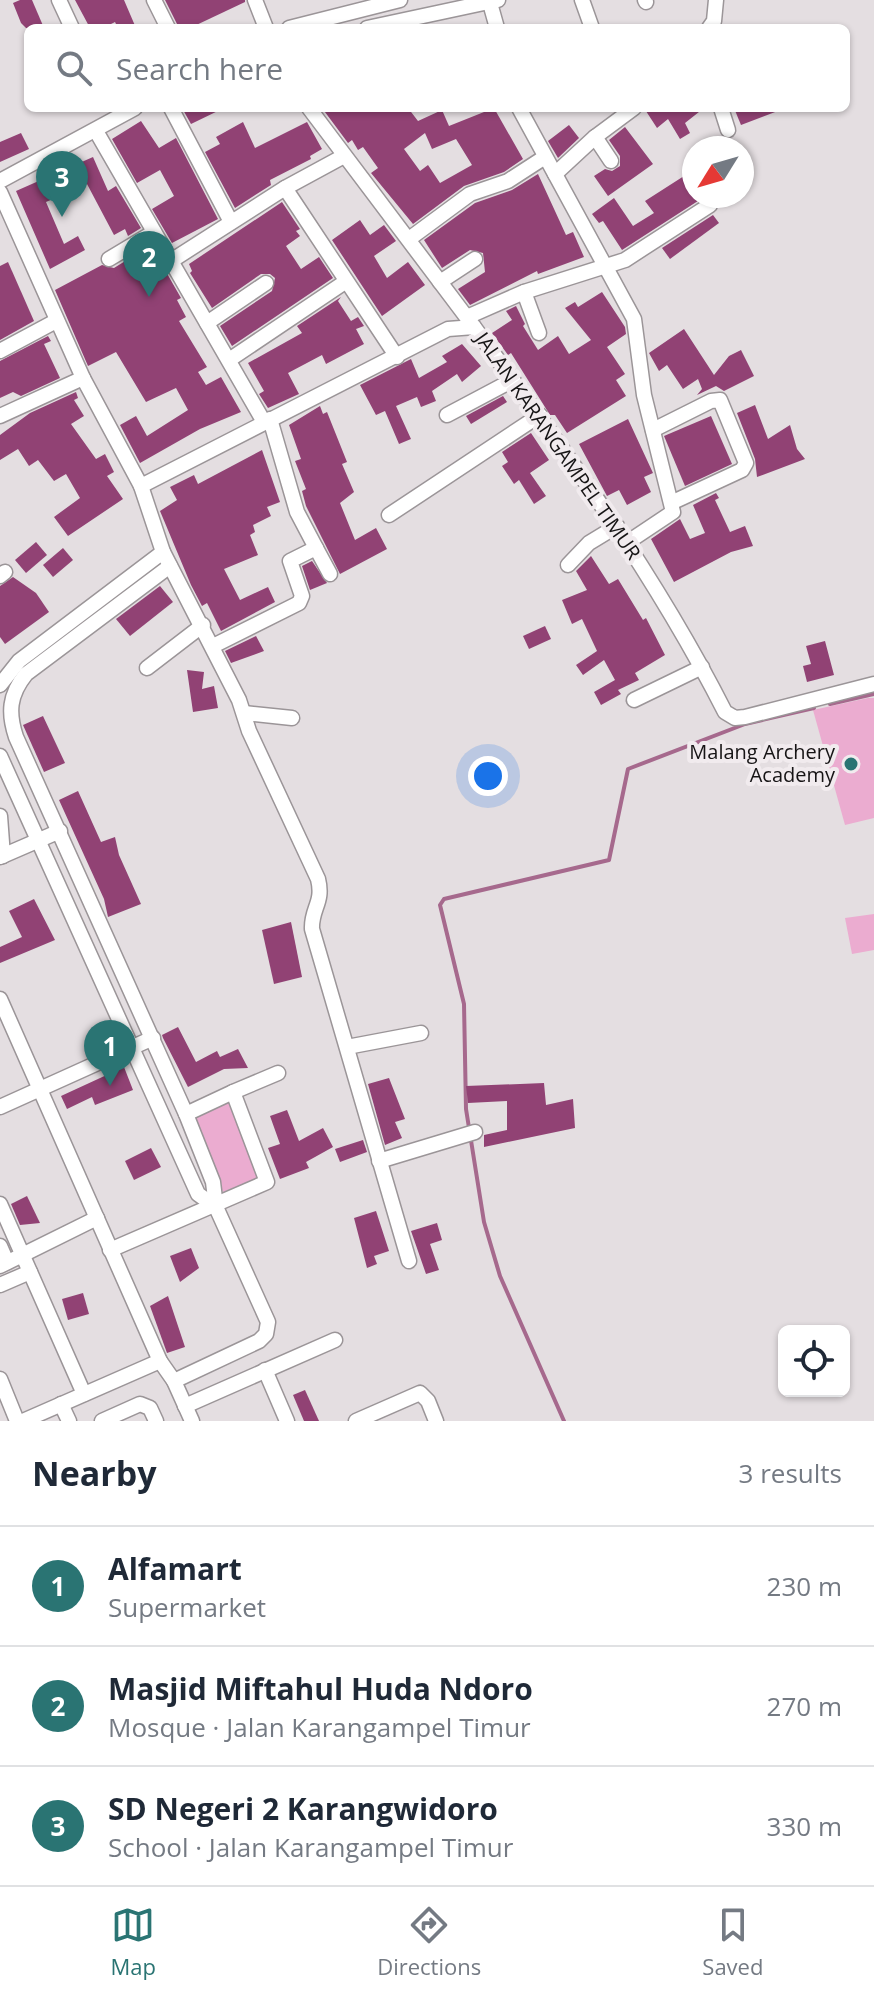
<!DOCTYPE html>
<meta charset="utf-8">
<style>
:root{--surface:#fff;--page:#f2f2f3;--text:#1f2937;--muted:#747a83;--line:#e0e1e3;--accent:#2a7473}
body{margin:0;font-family:"Open Sans",sans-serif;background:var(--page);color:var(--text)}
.controls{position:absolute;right:24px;bottom:24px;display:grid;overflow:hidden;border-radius:12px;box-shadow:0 2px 6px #0004}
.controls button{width:72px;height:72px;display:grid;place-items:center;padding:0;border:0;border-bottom:2px solid var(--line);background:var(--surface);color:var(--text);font:40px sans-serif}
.compass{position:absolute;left:682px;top:136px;width:72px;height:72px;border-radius:50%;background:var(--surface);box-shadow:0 2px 6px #0004;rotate:233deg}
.you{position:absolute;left:488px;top:776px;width:28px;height:28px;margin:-20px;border:6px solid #fff;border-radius:50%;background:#1a73e8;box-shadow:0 0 0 12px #1a73e833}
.badge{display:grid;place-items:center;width:52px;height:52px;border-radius:50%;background:var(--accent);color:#fff;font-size:26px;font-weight:700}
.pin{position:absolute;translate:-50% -66px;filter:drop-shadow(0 2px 4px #0008)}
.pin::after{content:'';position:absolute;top:42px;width:28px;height:24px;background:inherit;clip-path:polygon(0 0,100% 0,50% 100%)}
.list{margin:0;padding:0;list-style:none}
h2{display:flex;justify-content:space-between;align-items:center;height:104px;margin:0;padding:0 32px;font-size:34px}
h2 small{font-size:26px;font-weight:400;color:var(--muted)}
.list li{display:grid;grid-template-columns:52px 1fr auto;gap:24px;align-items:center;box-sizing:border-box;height:120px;padding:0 32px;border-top:2px solid var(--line)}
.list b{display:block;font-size:30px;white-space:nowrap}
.list p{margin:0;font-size:26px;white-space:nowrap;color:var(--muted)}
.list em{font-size:26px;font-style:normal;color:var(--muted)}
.icon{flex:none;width:44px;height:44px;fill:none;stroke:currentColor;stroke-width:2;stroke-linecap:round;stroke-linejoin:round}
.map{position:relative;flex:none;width:874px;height:1421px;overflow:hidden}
.search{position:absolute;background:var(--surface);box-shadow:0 2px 6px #0004;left:24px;right:24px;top:24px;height:88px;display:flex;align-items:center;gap:20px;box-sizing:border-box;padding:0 28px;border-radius:12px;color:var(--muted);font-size:30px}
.sheet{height:464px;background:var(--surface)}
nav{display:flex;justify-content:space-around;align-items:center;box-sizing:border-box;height:112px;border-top:2px solid var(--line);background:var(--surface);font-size:22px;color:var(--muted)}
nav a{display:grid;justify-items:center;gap:4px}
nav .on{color:var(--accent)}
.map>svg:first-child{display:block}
.green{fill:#ebacd0}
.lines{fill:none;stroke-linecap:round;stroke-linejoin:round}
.stream{stroke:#a6698d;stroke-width:4}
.building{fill:#914274;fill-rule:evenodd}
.minor-casing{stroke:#9b9598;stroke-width:17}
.minor{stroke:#fff;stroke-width:14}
.poi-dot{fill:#2a7473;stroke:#f1ebee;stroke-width:3}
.labels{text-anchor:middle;stroke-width:8;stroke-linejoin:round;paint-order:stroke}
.street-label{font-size:20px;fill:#161415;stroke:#f1ebee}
.poi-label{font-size:20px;fill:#161415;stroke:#f1ebee;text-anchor:end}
</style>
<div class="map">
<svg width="874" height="1421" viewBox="0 0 874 1421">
<rect width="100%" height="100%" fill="#e4dee1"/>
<g class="green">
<path d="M868 698H874V818L845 825 813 710Z"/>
<path d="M874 914V950L852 954 845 918Z"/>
<path d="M230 1101 260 1177 223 1192 193 1117Z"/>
</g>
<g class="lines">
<g class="stream">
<path d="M830 704 874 694"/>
<path d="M564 1421 500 1276 484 1222 466 1109 464 1004 440 905 444 899 609 860 628 769 745 724 814 708"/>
</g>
</g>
<g class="building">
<path d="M20 0H32L44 28H26L21 23 13 3Z"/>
<path d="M75 0H124L136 28H118L115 22 103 28H90Z"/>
<path d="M165 0H245V2L190 28H179Z"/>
<path d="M182 108H224L191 124Z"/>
<path d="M322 108H408L418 121 442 110 449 126 494 108 523 159 504 172 464 186 413 224 371 173 378 168 363 147 358 150 352 140 348 143ZM425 133 432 149 456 139 472 165 440 183 428 165 420 171 404 149Z"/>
<path d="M644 108H704L685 123 690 133 680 139 668 119 657 128Z"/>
<path d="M734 108H782L783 109 741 125Z"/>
<path d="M141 121 159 148 176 138 218 219 172 243 152 209 174 196 160 170 137 183 112 139Z"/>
<path d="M243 122 255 148 307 122 322 149 310 156 311 159 270 180 271 185 235 208 205 152 220 144 216 137Z"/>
<path d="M569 125 579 138 558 158 548 141Z"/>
<path d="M625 127 653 164 608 196 594 176 605 169 612 171 620 166V156L609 140Z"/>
<path d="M21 133 29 149 0 162V142Z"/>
<path d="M93 157 108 191 116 186 141 228 128 236 125 229 114 235 87 184 46 202 64 244 78 236 85 250 50 269 16 191Z"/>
<path d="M538 174 566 235 573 232 584 257 538 274 537 271 470 305 458 289 485 272 483 253 470 250 442 268 424 240 475 203 512 190Z"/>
<path d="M684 176 694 196 701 199 622 250 603 221 599 223 592 214 614 198 633 226 654 213 645 201Z"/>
<path d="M282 202 300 229 296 231 300 236 286 246 301 269 319 257 333 278 232 346 220 326 272 291 275 278 270 274H261L212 308 190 273 192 271 189 264Z"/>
<path d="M713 215 719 223 670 259 662 248Z"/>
<path d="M360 220 370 235 384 225 396 241 374 256 387 278 408 262 425 285 382 316 332 240Z"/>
<path d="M143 250 156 275 165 270 181 298 177 300 186 317 179 321 207 367 198 372 206 385 221 377 241 412 200 429 140 463 120 425 136 416 147 436 188 410 176 388 146 402 116 352 88 366 55 290 102 265 114 268Z"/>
<path d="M8 262 34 321 0 340V266Z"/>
<path d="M602 292 625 327 626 334 607 347 625 374 616 380 626 396 567 433 555 415H550L511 353 508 355 492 333 512 320 506 311 516 306 525 324 523 326 538 350 558 336 569 354 591 340 565 308 575 302 578 307Z"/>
<path d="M341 297 338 301 351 321 358 317 364 326 356 329 364 344 326 364 322 355 288 373 299 394 268 408 259 394 264 391 248 363 302 333 297 326Z"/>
<path d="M684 329 714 375 729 356 741 350 754 376 724 391 716 386 697 395 702 389 698 379 683 389 667 365 659 371 649 353Z"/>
<path d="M48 336 51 341 44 344 60 378 21 396 13 392 0 398V361Z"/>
<path d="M462 344 481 366 462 382 457 374 432 391 436 401 421 407 417 397 396 406 411 439 399 444 385 411 376 415 360 385 411 359 419 378 447 362 442 356Z"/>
<path d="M76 392 78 398 74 400 84 416 71 424 96 459 105 454 114 472 107 476 123 499 68 536 54 517 80 498 66 474 54 481 38 460 29 466 18 449 0 460V435L30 413Z"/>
<path d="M503 396 507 402 471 424 466 416Z"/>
<path d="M755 405 768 439 790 425 797 449 805 459 757 477 755 459 737 413Z"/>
<path d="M320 406 323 414 327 412 347 462 342 464 354 492 340 503 355 540 376 528 387 549 340 574 306 506 302 491 306 489 295 461 301 459 289 425Z"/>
<path d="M711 416 732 464 685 486 664 436Z"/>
<path d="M628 419 653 473 644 477 651 492 627 505 619 490 607 496 579 444Z"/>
<path d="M531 433 549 460 530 473 546 496 534 504 519 480 514 484 502 466 508 462 502 452Z"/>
<path d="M262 450 280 502 267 507 271 516 253 525 255 532 250 535 258 555 224 569 240 600 268 587 275 602 221 631 207 603 202 606 191 585 160 511 177 500 170 487 194 475 198 484Z"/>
<path d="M716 493 719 498 715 500 730 532 745 526 753 546 731 552 674 582 651 539 680 519 690 539 705 533 693 505Z"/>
<path d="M36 542 47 555 26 573 15 560Z"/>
<path d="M63 548 73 560 53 577 43 565Z"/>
<path d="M591 556 609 584 618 579 643 620 646 618 665 655 635 673 639 680 618 690 621 694 601 705 594 692 615 680 604 660 583 675 576 665 597 651 582 619 572 624 562 600 587 590 576 571Z"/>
<path d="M312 561 327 583 310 590 302 566Z"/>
<path d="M13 577 36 593 49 612 5 644 0 637V586Z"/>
<path d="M160 586 173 602 130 636 116 619Z"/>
<path d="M545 626 551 639 529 649 523 636Z"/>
<path d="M256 636 264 651 231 663 225 651Z"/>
<path d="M825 641 834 675 807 682 803 666 811 664 806 646Z"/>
<path d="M187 670 204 672 202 689 214 686 218 708 193 712Z"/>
<path d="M43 716 65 763 44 772 23 725Z"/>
<path d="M78 791 101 842 115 837 119 855 141 904 108 917 104 899 59 800Z"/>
<path d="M34 899 55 940 0 963V947L22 937 9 911Z"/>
<path d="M291 922 302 977 274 984 262 930Z"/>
<path d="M178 1027 196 1062 217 1051 220 1057 238 1049 248 1068 224 1069 188 1087 163 1038 162 1035Z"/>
<path d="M124 1067 133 1090 95 1105 92 1097 67 1109 61 1096Z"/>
<path d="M389 1078 405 1119 395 1122 402 1138 385 1145 368 1084Z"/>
<path d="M544 1083 546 1105 573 1099 575 1128 484 1147V1135L507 1130V1101L468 1103 466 1086Z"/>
<path d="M287 1110 299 1141 323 1128 333 1147 306 1162 309 1168 280 1179 268 1148 280 1144 270 1116Z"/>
<path d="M363 1140 367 1152 340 1162 335 1149Z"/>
<path d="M151 1148 161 1167 134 1180 125 1161Z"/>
<path d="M27 1196 40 1223 20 1225 11 1204Z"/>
<path d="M376 1211 389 1251 374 1256 377 1264 367 1268 354 1218Z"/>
<path d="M437 1223 442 1240 430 1244 439 1270 426 1274 411 1231Z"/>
<path d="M191 1248 199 1268 180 1282 170 1256Z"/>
<path d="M83 1293 89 1314 68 1320 62 1299Z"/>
<path d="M168 1296 185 1347 167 1353 150 1306Z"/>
<path d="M305 1390 319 1421H304L293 1395Z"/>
</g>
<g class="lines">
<defs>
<g id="minor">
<path d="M59 0 72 28"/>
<path d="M154 0 168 28"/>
<path d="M255 0 266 28"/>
<path d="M582 0 592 28"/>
<path d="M645 0 646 2"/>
<path d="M490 3 497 28"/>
<path d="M289 28 400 0"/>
<path d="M367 28 498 0"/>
<path d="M709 28 714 21 716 0"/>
<path d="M171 108 231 222"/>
<path d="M309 108 474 327"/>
<path d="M519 108 634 319 644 395 673 512 628 542"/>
<path d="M721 108 728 130"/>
<path d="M96 131 264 422"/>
<path d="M595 137 611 161"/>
<path d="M555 174 595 137 634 108"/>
<path d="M0 181 135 108"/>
<path d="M285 188 397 357"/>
<path d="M0 192 83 378 141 486 448 329 474 327C565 451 655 574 725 712L735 718 745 717 874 684"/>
<path d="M409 239 470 194 508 181 545 157"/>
<path d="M109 259 154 232"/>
<path d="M171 261 285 188 344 156"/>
<path d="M440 282 475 259"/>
<path d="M524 292 539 333"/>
<path d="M467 317 524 292 625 260 710 205"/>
<path d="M207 323 266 283"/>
<path d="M0 351 56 321"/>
<path d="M229 360 345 282"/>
<path d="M447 415 513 380"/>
<path d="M0 416 83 378"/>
<path d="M653 430 711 401 720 400 746 463 742 470 673 502"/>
<path d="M141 486 163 552 239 700 249 731 318 879C324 903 311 908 312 929L409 1261"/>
<path d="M389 515 540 415"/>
<path d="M316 548 330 574"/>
<path d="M568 565 589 543 617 526"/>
<path d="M170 566 26 674C9 695 8 713 16 737L186 1114 213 1182 216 1207 268 1322 266 1334 259 1341 174 1381"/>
<path d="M0 576 5 572"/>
<path d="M213 646 299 603 302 596 290 561 316 548 297 512 270 419"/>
<path d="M147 668 203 625"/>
<path d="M0 685 19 661 163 552"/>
<path d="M634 700 702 667"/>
<path d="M244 713 292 718"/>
<path d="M0 756 198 1194 216 1207"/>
<path d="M0 816 3 856"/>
<path d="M0 857 60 831"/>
<path d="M0 999 160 1361 174 1381 192 1421"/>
<path d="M347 1047 421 1033"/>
<path d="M233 1092 278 1073"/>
<path d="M0 1107 153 1038"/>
<path d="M379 1161 475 1132"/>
<path d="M0 1204 84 1394"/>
<path d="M0 1246 7 1262"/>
<path d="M110 1250 267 1182 233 1092 186 1114"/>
<path d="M0 1266 97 1218"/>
<path d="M0 1285 30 1272"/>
<path d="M265 1370 287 1421"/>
<path d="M0 1379 17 1421"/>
<path d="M61 1404 69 1421"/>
<path d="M185 1406 335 1340"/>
<path d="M23 1421 160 1361"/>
<path d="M102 1421 140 1404 150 1408 156 1421"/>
<path d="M356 1421 420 1393 428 1401 436 1421"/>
</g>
</defs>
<use href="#minor" class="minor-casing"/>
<use href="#minor" class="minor"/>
</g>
<circle class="poi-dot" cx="851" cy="764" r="8"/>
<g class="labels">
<g class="street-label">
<text transform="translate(558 446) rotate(55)" y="7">JALAN KARANGAMPEL TIMUR</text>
</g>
<g class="poi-label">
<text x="835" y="759">Malang Archery<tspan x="835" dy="23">Academy</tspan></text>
</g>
</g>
</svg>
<div class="controls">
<button><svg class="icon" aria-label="locate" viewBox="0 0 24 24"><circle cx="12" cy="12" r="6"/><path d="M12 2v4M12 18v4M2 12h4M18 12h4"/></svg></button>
</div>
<svg class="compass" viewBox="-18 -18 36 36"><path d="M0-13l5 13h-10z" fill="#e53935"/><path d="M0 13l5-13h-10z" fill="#747a83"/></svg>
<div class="you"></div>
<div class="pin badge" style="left:110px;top:1086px">1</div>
<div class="pin badge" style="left:149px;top:297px">2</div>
<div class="pin badge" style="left:62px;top:217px">3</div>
<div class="search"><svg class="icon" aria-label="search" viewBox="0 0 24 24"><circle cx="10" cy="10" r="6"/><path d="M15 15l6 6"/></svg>Search here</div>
</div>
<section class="sheet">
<h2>Nearby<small>3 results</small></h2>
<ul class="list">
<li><span class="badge">1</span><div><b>Alfamart</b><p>Supermarket</p></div><em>230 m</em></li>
<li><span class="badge">2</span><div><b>Masjid Miftahul Huda Ndoro</b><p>Mosque · Jalan Karangampel Timur</p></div><em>270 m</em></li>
<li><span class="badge">3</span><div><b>SD Negeri 2 Karangwidoro</b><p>School · Jalan Karangampel Timur</p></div><em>330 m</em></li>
</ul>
</section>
<nav>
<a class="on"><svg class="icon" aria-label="map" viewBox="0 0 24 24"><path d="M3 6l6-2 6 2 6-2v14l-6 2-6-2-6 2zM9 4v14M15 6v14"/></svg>Map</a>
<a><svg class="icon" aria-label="directions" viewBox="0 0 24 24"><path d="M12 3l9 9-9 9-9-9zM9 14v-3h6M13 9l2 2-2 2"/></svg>Directions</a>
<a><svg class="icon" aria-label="saved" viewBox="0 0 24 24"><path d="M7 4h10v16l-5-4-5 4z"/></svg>Saved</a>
</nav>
